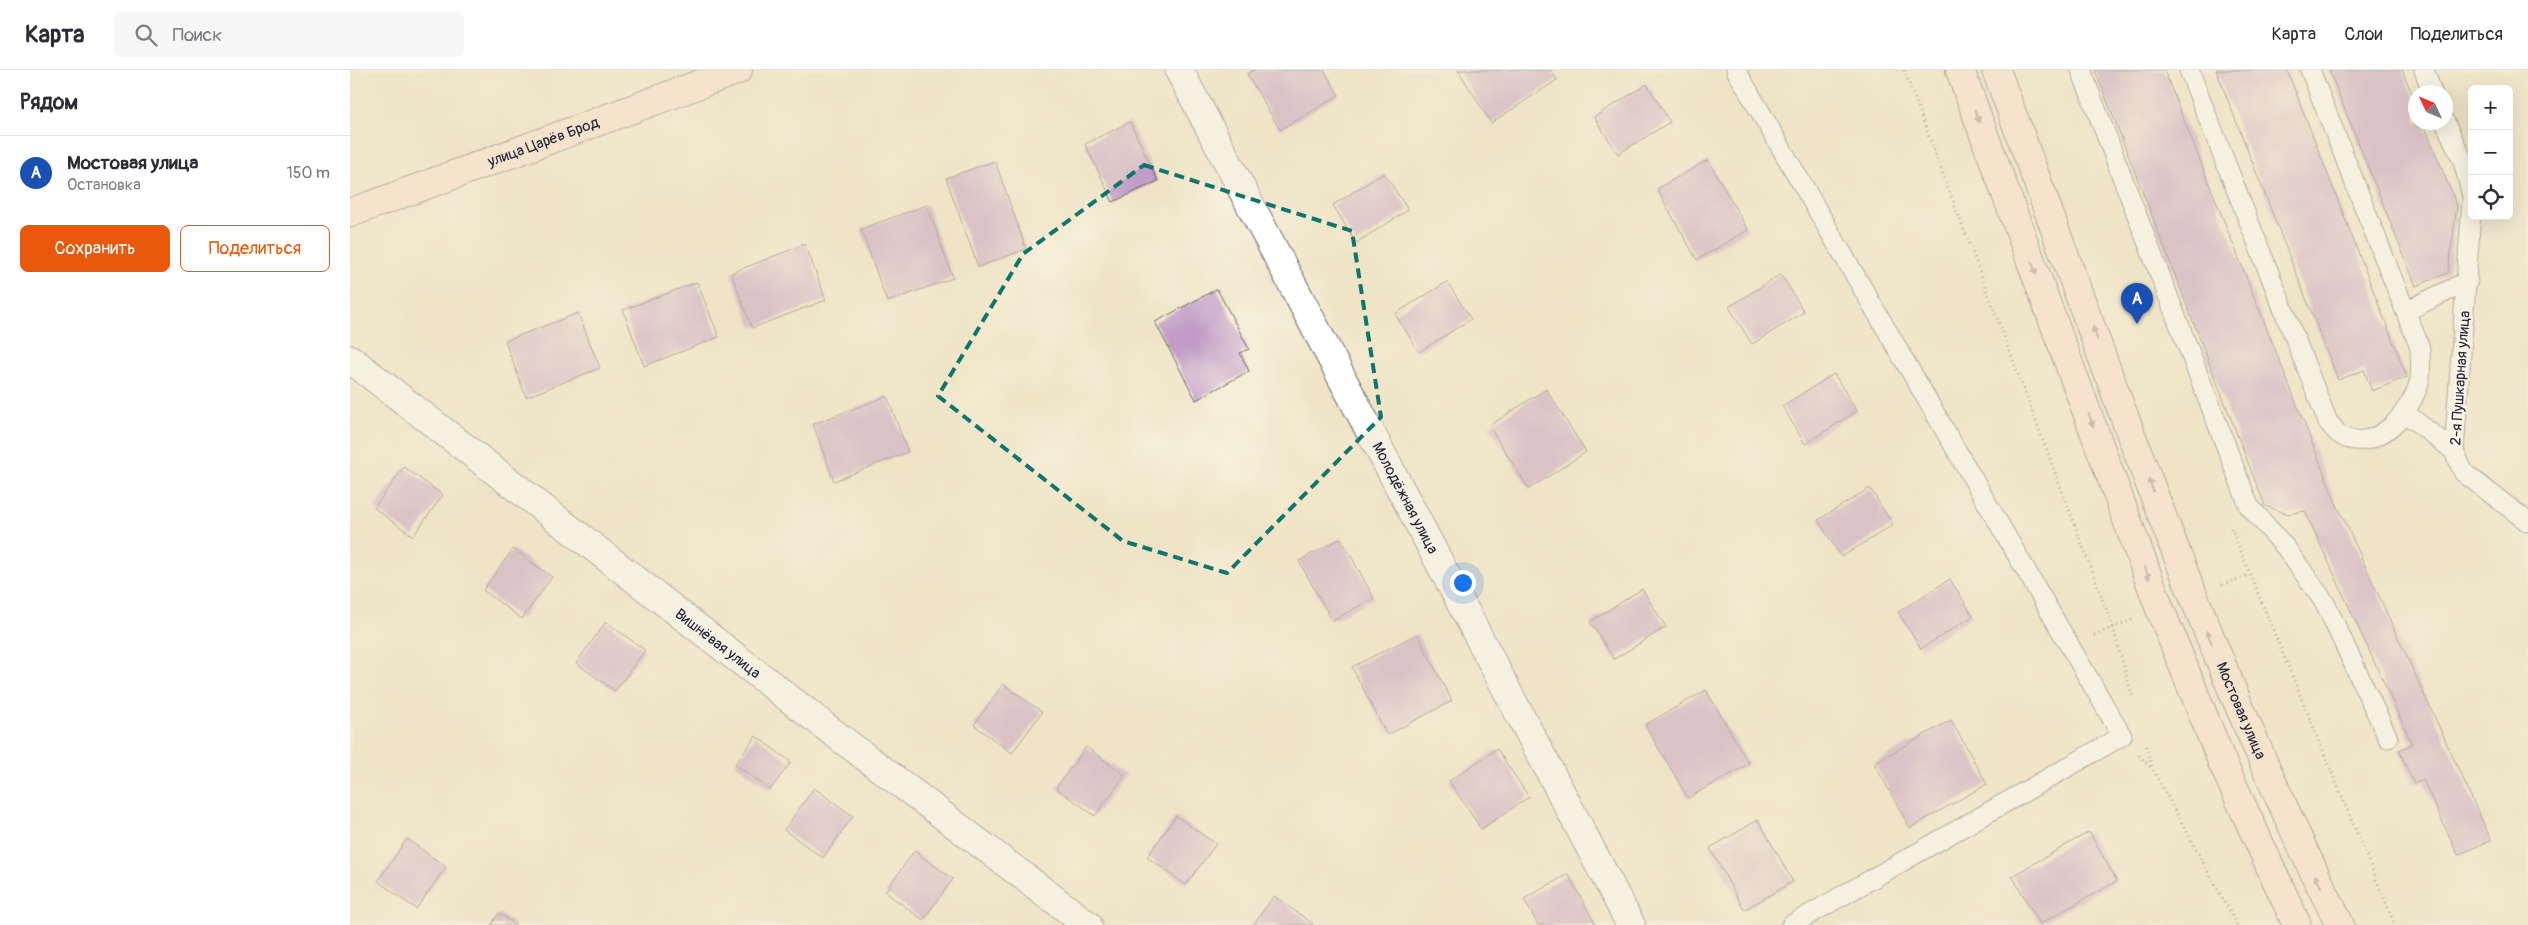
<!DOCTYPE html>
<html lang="ru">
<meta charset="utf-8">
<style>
:root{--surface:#fff;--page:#f7f7f7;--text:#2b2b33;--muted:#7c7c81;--line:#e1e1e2;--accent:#ea580c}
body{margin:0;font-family:Pangolin,sans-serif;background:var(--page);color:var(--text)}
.controls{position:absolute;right:15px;top:15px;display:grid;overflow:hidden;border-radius:8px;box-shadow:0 5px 20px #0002}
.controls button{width:45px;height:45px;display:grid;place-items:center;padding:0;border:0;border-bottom:1px solid var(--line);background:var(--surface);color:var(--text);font:25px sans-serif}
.compass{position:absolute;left:2058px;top:15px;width:45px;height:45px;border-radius:50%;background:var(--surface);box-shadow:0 5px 20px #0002;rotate:314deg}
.you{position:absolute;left:1112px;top:512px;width:18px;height:18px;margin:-12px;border:4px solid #fff;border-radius:50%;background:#1a73e8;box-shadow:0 0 0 8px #1a73e833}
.badge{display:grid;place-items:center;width:32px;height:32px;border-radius:50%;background:var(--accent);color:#fff;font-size:16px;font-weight:700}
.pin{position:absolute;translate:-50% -41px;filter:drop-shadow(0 1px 2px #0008)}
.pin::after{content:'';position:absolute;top:26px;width:18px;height:15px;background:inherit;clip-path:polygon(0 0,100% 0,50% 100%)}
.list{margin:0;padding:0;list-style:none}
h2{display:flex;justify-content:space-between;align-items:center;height:65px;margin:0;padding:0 20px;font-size:21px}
h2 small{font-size:16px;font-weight:400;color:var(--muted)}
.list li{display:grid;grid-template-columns:32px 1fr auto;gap:15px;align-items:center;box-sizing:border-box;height:75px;padding:0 20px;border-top:1px solid var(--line)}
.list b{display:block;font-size:19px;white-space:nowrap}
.list p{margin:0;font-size:16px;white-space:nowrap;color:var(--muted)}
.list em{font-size:16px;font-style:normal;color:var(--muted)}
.actions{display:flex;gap:10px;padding:15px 20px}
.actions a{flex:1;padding:11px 0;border:1px solid var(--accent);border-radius:8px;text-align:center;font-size:18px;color:var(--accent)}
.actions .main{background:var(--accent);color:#fff}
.icon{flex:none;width:28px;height:28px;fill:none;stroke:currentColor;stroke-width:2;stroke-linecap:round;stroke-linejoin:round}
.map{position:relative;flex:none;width:2178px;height:855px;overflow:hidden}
header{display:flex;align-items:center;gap:30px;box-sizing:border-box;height:70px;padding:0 25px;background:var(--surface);border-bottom:1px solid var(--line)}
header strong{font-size:24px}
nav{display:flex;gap:28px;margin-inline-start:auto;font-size:18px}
.search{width:350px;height:45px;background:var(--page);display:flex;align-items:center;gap:12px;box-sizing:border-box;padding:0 18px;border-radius:8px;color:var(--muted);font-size:19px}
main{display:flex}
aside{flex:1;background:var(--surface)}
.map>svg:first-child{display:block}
.building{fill:#c19cc8}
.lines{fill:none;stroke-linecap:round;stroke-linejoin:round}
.lane-casing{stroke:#6a666c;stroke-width:21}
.street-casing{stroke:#6a666c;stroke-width:30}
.secondary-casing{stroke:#6a666c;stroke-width:30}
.path{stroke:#6a666c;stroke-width:3;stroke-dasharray:1 4;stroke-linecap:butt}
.lane{stroke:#fff;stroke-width:19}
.street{stroke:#fff;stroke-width:28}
.secondary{stroke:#fde4d1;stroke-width:28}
.oneway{fill:#9a8d8e}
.marked{fill:none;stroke:#0f766e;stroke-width:4;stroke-dasharray:10 6;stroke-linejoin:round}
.labels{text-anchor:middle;stroke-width:4;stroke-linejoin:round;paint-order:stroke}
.street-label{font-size:15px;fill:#22223b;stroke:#fcf5e5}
</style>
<header>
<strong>Карта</strong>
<div class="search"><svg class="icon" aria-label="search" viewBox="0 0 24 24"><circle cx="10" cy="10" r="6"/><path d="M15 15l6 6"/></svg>Поиск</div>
<nav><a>Карта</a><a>Слои</a><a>Поделиться</a></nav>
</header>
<main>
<aside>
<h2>Рядом<small></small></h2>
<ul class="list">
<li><span class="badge" style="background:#1a4fb4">A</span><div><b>Мостовая улица</b><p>Остановка</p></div><em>150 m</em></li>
</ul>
<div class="actions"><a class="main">Сохранить</a><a>Поделиться</a></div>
</aside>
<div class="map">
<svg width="2178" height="855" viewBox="0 0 2178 855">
<rect width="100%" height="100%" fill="#fcf5e5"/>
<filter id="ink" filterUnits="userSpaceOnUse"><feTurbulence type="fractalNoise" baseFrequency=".02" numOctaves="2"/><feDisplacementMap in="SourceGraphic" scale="10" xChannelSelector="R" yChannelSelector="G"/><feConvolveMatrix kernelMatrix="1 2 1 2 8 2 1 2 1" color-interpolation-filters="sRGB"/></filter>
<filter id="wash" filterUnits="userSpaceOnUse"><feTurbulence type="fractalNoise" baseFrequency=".0096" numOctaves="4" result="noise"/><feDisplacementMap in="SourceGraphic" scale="20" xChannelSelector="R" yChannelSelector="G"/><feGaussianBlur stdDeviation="1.12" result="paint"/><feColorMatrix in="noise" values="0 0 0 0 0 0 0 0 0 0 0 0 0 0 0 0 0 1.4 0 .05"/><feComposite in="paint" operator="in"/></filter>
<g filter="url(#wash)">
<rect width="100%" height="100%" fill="#efe4c6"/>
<g id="blocks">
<g class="building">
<path d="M904 0H974L989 25 930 60 897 4Z"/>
<path d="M1108 0H1201L1207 10 1141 53Z"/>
<path d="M1745 0H1814L1984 428 2141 770 2108 785 2073 710 2064 714 2049 680 2062 674 1955 441 1938 444 1915 436Z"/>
<path d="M1866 0H1937L2057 307 2022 321 2014 300 1988 310Z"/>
<path d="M1979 0H2052L2066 33V52H2073L2107 136 2098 203 2066 216Z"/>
<path d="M1297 14 1320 52 1268 84 1244 47Z"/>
<path d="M780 52 808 111 763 132 735 74Z"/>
<path d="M1358 90 1398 160 1347 190 1307 119Z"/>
<path d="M645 91 676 179 628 197 596 108Z"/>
<path d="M1034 103 1058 140 1006 173 983 135Z"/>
<path d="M577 135 603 208 537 232 511 159Z"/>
<path d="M455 174 476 230 402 258 381 203Z"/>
<path d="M1431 204 1454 242 1402 274 1379 237Z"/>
<path d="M347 212 369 267 294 296 273 240Z"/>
<path d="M1097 212 1121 249 1069 282 1045 244Z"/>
<path d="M867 219 899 279 890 283 899 301 846 330 805 252Z"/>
<path d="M228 243 250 298 176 327 155 271Z"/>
<path d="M1484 304 1507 341 1455 374 1432 336Z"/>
<path d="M1196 319 1236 382 1179 419 1139 356Z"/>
<path d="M537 326 558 382 484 411 463 354Z"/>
<path d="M54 397 93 425 63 466 24 438Z"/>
<path d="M1520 418 1543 455 1491 487 1468 450Z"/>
<path d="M991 468 1024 528 982 551 949 491Z"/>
<path d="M163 479 202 507 172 549 133 520Z"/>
<path d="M1600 509 1623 546 1571 579 1548 542Z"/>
<path d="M1292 519 1316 557 1264 589 1240 552Z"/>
<path d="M256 552 295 580 265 621 226 593Z"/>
<path d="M1067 564 1102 631 1037 665 1002 597Z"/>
<path d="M653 614 692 642 662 683 624 655Z"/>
<path d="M1356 620 1399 694 1338 728 1295 655Z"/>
<path d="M1601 650 1637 714 1560 758 1524 693Z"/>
<path d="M406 666 441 692 420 720 385 694Z"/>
<path d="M736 677 775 705 745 746 706 718Z"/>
<path d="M1147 679 1179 727 1131 759 1099 711Z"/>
<path d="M464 718 503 746 473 788 434 760Z"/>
<path d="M826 746 866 774 836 815 797 787Z"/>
<path d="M1408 750 1443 812 1394 840 1360 778Z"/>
<path d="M1739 762 1767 811 1690 854 1662 806Z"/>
<path d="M57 769 96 797 66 839 28 811Z"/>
<path d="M564 781 603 809 573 850 535 822Z"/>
<path d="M1218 804 1246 855H1188L1174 829Z"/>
<path d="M924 826 963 854 962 855H903Z"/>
<path d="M149 843 166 855H141Z"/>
</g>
</g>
</g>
<g filter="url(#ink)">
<use href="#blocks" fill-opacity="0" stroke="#6a666c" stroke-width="1"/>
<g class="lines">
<defs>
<g id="lane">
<path d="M1386 0 1772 666 1441 855"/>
<path d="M1731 0 1899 436 1936 478 1975 533 2038 668"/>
<path d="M1839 0 1978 352C1982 356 1987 364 1992 366 2026 384 2061 342 2069 313 2072 303 2070 289 2070 278L1960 0"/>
<path d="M2074 0 2082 22"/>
<path d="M2095 52 2113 91 2122 126"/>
<path d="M2122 130 2104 381 2114 403 2178 452"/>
<path d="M2056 241 2118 211"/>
<path d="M2054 342 2104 381"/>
</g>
<g id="street">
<path id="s1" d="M829 0 1281 855"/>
<path id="s2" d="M0 289 489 667 738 855"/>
</g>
<g id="secondary">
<path d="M1610 0 1810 539 1873 694 1947 855"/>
<path id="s3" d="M1646 0C1754 288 1852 580 1990 855"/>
<path id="s4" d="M0 143 388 0"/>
</g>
</defs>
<use href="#lane" class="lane-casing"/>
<use href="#street" class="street-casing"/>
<use href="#secondary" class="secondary-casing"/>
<g class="path">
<path d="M1554 0 1763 557 1783 629"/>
<path d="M1881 458 2045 855"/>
<path d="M1872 515 1899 505"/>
<path d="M1744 565 1782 550"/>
<path d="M1796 676 1803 700 1887 855"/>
<path d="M1789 685 1802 699"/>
</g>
<use href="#lane" class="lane"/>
<use href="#street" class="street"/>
<use href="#secondary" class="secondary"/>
</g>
<defs><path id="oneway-solid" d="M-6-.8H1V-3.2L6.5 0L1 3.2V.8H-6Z" transform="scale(1.25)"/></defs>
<g class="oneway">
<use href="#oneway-solid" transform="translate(1627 46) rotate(70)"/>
<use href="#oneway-solid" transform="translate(1684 198) rotate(70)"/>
<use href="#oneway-solid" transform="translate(1745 263) rotate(-110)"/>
<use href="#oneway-solid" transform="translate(1741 350) rotate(70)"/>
<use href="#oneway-solid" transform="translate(1801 415) rotate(-110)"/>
<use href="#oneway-solid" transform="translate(1797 503) rotate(70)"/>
<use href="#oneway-solid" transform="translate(1859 567) rotate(-113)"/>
<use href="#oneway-solid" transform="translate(1968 811) rotate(-117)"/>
</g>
</g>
<path d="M0 0H2178V855H0ZM794 95 1002 161 1031 347 877 503 773 471 588 326 673 184Z" fill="#efe4c6" fill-opacity=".55" fill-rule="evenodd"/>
<path class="marked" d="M794 95 1002 161 1031 347 877 503 773 471 588 326 673 184Z"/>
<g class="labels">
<g class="street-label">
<text dy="5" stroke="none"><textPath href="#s4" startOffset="206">улица Царёв Брод</textPath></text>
<text transform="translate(2110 308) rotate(-86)" y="5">2-я Пушкарная улица</text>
<text dy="5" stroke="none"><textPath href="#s1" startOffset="484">Молодёжная улица</textPath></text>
<text dy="5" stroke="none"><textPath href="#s2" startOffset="465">Вишнёвая улица</textPath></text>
<text dy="5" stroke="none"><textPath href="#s3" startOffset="686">Мостовая улица</textPath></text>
</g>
</g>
</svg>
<div class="controls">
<button>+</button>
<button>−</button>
<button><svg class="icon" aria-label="locate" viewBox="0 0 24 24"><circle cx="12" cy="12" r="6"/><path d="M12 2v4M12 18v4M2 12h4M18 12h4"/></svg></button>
</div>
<svg class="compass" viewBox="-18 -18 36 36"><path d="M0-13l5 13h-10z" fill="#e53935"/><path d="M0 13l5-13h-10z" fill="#7c7c81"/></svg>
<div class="you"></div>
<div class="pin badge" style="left:1787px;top:254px;background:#1a4fb4">A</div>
</div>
</main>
